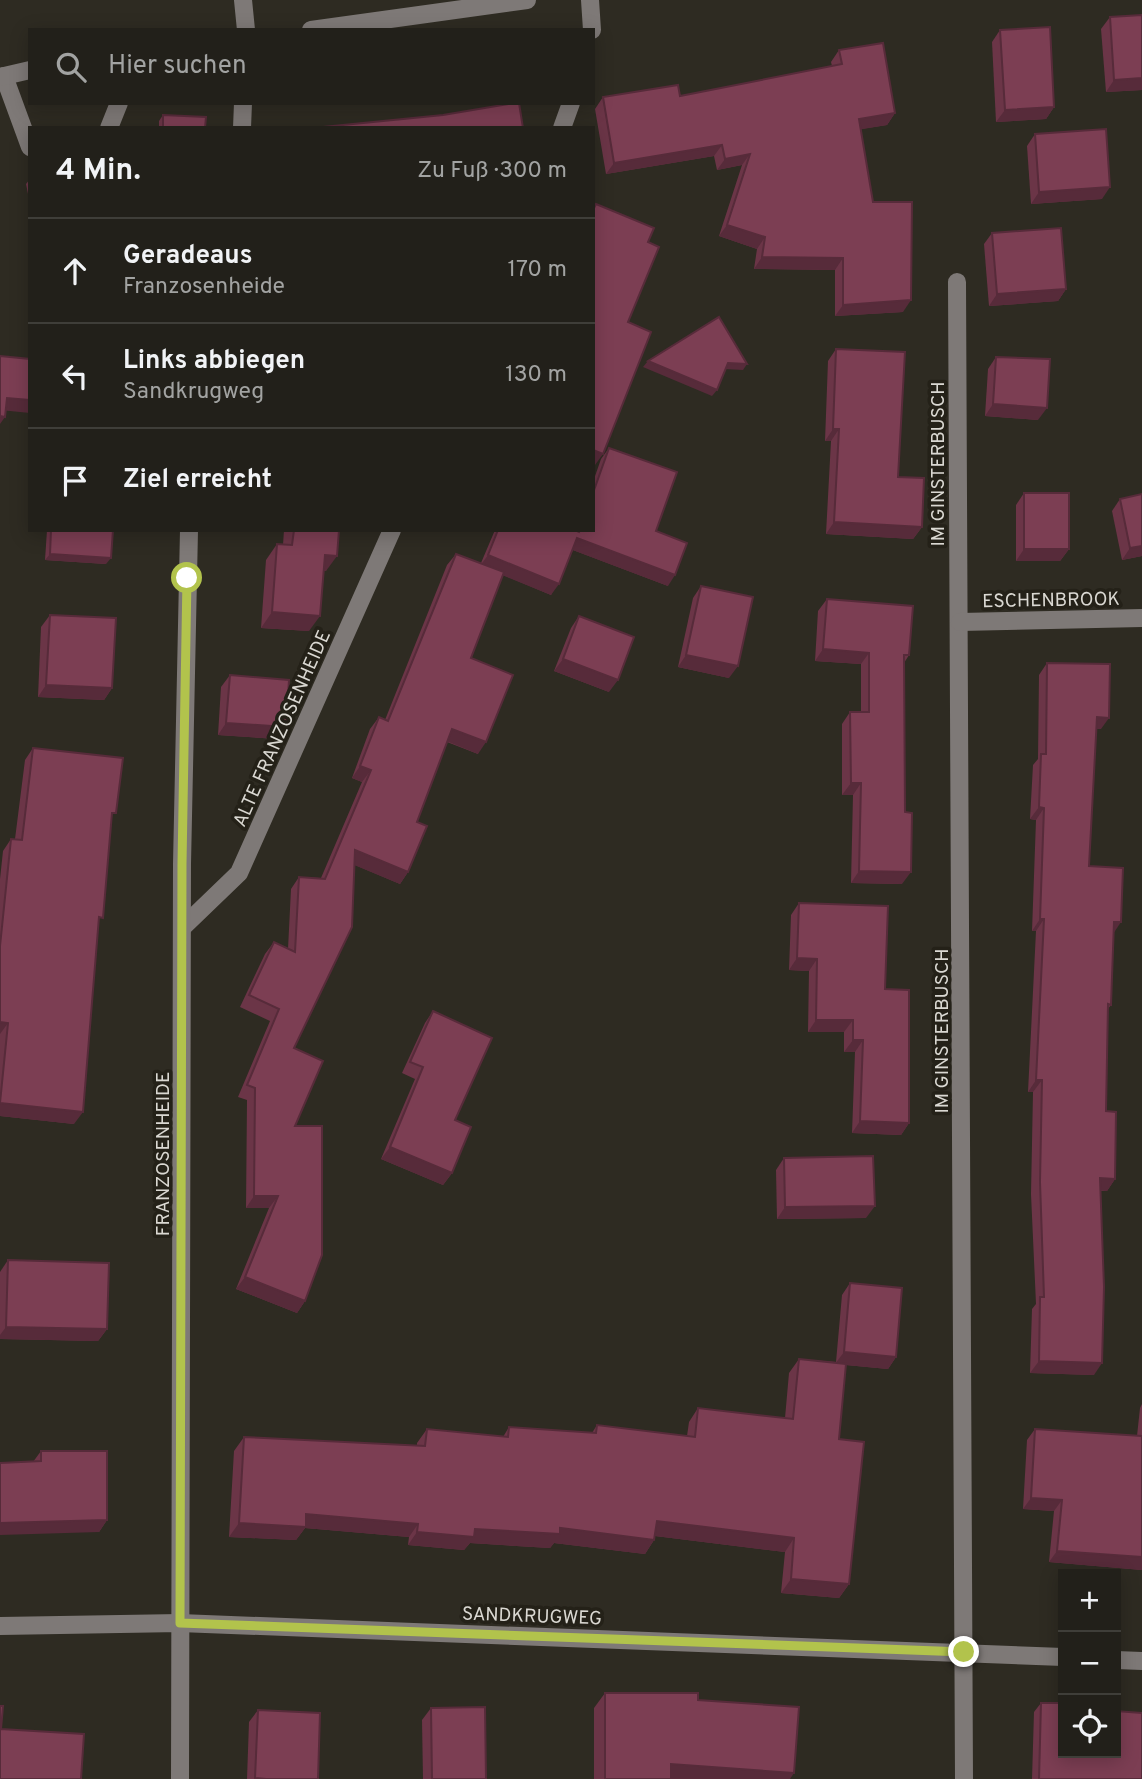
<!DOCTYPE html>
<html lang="de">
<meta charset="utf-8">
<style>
:root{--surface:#22201a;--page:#2e2d27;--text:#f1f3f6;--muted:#a2a3a2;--line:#3f3e39}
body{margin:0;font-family:Overpass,sans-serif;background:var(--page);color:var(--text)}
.controls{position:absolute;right:21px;bottom:21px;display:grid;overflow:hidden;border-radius:0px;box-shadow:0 4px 18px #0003}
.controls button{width:63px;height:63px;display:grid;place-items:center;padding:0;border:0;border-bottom:2px solid var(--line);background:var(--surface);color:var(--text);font:35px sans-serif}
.stop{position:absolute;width:21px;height:21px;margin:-16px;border:5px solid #b2c34c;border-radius:50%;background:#fff}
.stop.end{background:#b2c34c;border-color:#fff;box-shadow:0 2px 7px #0008}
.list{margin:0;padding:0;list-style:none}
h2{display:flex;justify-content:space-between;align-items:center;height:91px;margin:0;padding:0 28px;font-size:30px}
h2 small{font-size:23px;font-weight:400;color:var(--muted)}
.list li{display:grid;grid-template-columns:46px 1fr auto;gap:21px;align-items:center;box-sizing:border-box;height:105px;padding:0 28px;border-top:2px solid var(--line)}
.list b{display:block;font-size:26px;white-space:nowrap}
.list p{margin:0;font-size:23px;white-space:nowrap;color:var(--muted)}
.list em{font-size:23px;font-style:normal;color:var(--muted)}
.icon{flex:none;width:38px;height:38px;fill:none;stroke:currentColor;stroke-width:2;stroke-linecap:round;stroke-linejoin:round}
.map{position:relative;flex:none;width:1142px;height:1779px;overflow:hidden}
.search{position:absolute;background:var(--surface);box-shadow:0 4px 18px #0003;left:28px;top:28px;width:567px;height:77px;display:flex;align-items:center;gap:18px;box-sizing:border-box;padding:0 24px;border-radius:0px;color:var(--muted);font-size:26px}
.panel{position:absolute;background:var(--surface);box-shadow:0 4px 18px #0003;left:28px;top:126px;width:567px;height:406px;border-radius:0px}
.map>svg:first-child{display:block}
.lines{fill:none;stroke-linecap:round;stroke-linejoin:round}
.minor{stroke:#7e7977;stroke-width:18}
.wall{fill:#6b3547}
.shaded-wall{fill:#572b3a}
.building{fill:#7c3e53;stroke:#572b3a;stroke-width:2}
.route{stroke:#b2c34c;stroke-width:9}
.labels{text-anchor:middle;stroke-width:7;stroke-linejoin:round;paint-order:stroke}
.street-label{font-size:19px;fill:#dad8d2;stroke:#242118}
</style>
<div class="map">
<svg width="1142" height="1779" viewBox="0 0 1142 1779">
<rect width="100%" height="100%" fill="#2e2b22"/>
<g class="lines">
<g class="minor">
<path d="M243 0 246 30"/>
<path d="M590 0 592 30"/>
<path d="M311 30 527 0"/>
<path d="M4 76 30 147"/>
<path d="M0 77 30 70"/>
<path d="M109 128 119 103"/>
<path d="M242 128 243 103"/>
<path d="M562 128 571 103"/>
<path d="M957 282 964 1779"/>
<path d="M960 622 1142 618"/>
<path d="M184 926 239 873 392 530"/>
<path d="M0 1626 180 1623 1063 1657"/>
<path d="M1116 1660 1142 1661"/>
<path d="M180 1779 182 864 189 530"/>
</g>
</g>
<g class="wall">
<path d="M1110 17 1142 90 1106 92 1101 29Z"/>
<path d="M1000 30 1054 107 1046 119 996 122 992 42Z"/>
<path d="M839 50 895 113 887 125 861 129 873 202 903 312 835 316V270L754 269 757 249 719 236 742 165 717 170 714 156 606 174 595 109 603 97 680 96 832 66 831 62Z"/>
<path d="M163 115 205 128H159V121Z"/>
<path d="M1035 134 1102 199 1031 204 1027 146Z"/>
<path d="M30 179V204L26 184Z"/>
<path d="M992 233 1066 289 1058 301 989 306 984 244Z"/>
<path d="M836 349 922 527 913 539 826 534 831 441H825L828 361Z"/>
<path d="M996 357 1038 420 985 416 988 369Z"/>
<path d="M609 448 656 531 668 586 573 550 551 595 503 575 471 658 478 754 447 742 417 822 408 872 400 884 355 865 294 1048 295 1126 305 1301 297 1313 236 1289 269 1208H246L247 1100 238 1097 270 1021 240 1007 265 954 274 942 288 949 291 889 299 877 321 878 362 782 352 778 370 729 379 717 385 720 447 565 456 554 481 563 495 530H593V482L601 459Z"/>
<path d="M1024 493 1069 549 1060 561H1016V505Z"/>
<path d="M1142 494V556L1122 560 1112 511 1120 499Z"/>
<path d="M47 530H113L106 564 45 560Z"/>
<path d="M284 530H339L326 571H323L309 631 261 628 266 560 277 544 283 545Z"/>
<path d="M701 586 729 678 678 667 693 598Z"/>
<path d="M827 599 909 655 904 663 902 884 851 883 853 795H842V724L850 712H861V664L815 661 818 611Z"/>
<path d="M50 615 112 688 104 700 38 697 41 627Z"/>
<path d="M579 616 609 692 554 671 571 628Z"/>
<path d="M1047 663 1101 729H1096L1089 866 1114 932 1111 1005 1107 1010 1106 1111 1115 1179 1107 1191H1101L1094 1375 1030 1373 1032 1309 1036 1304 1031 1194 1033 1092H1028L1036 931H1032L1036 820 1030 819 1033 765 1038 759 1039 675Z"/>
<path d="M230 675 286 727 278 739 218 735 221 687Z"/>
<path d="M33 748 111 821 74 1124 0 1116V879L3 851 11 839H15L25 760Z"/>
<path d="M799 903 885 989 909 1123 901 1135 852 1133 855 1052H844V1032H808L809 971 789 970 791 915Z"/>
<path d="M433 1011 455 1120 452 1173 443 1185 381 1159 415 1079 402 1073 425 1023Z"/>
<path d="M784 1158 866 1218 777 1219 776 1170Z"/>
<path d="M8 1260 107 1329 98 1341 0 1339V1272Z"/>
<path d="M850 1283 896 1357 888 1369 846 1365 839 1439 849 1584 839 1598 781 1593 785 1552 655 1536 654 1540 645 1554 554 1543 550 1548 470 1543 464 1550 408 1545 409 1537 305 1528 296 1540 229 1537 234 1451 244 1437 417 1446V1443L427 1429 503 1437 509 1427 592 1433 597 1425 687 1436 689 1422 698 1408 785 1418 789 1373 799 1359 836 1362 842 1295Z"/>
<path d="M1142 1404V1570L1049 1562 1054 1511 1023 1509 1027 1440 1035 1429 1137 1436 1140 1408Z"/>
<path d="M41 1451 107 1520 99 1532 33 1462Z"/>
<path d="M605 1693 698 1700 790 1779H594V1708Z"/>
<path d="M1041 1703 1063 1753 1142 1779H1032L1034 1712Z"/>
<path d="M431 1708 486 1779H423L422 1720Z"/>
<path d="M258 1710 318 1779H247L249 1722Z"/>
</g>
<g class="shaded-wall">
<path d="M1142 78V90L1106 92 1114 80Z"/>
<path d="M1054 107 1046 119 996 122 1005 110Z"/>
<path d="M895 113 887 125 851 131 859 119Z"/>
<path d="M722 145 714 156 606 174 614 163Z"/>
<path d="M750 154 742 165 717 170 725 159Z"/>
<path d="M1110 187 1102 199 1031 204 1039 192Z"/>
<path d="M727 225 765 237 757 249 719 236Z"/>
<path d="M762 257 843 258 835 270 754 269Z"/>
<path d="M1066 289 1058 301 989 306 997 294Z"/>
<path d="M911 300 903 312 835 316 843 305Z"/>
<path d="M648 361 717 390 712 396 643 367Z"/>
<path d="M728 363 747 364 743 370 724 369Z"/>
<path d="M7 398 30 400V413L0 410Z"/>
<path d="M993 404 1047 408 1038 420 985 416Z"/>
<path d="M0 416 5 417 0 424Z"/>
<path d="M833 429H839L831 441H825Z"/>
<path d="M593 450 603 454 595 465 593 464Z"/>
<path d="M834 522 922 527 913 539 826 534Z"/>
<path d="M577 538 675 575 668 586 570 549Z"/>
<path d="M1142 546V556L1122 560 1130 548Z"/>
<path d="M1024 549H1069L1060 561H1016Z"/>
<path d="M50 554 111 558 106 564 45 560Z"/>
<path d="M325 555 337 556 326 571 314 570Z"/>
<path d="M488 555 559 584 551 595 480 566Z"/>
<path d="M272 612 320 616 309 631 261 628Z"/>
<path d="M823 649 869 653 861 664 815 661Z"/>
<path d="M686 655 738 666 729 678 678 667Z"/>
<path d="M563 659 618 680 609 692 554 671Z"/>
<path d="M46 685 112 688 104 700 38 697Z"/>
<path d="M1097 717 1109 718 1101 729H1089Z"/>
<path d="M226 723 286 727 278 739 218 735Z"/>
<path d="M452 729 486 742 478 754 444 740Z"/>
<path d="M360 766 371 770 362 782 352 778Z"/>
<path d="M851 783H861L853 795H842Z"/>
<path d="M1039 807 1044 808 1036 820 1030 819Z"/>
<path d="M355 850 408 872 400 884 347 862Z"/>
<path d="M859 871 911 872 902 884 851 883Z"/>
<path d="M1040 919H1044L1036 931H1032Z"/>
<path d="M1114 922H1121L1113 934Z"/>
<path d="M797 958 817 959 809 971 789 970Z"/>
<path d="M816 1020H853L844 1032H808Z"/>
<path d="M0 1022 8 1023 0 1034Z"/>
<path d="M853 1040H863L855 1052H844Z"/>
<path d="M1036 1080H1042L1033 1092H1028Z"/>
<path d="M0 1103 83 1112 74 1124 0 1116Z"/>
<path d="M860 1121 909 1123 901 1135 852 1133Z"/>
<path d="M390 1147 452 1173 443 1185 381 1159Z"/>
<path d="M1100 1178 1115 1179 1107 1191 1092 1190Z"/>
<path d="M254 1196H278L269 1208H246Z"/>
<path d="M875 1206 866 1218 777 1219 785 1207Z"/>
<path d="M245 1277 305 1301 297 1313 236 1289Z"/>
<path d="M6 1327 107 1329 98 1341 0 1339V1335Z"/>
<path d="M844 1352 896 1357 888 1369 835 1364Z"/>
<path d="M1039 1361 1102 1363 1094 1375 1030 1373Z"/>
<path d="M1031 1498 1062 1500 1054 1511 1023 1509Z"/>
<path d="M306 1514 418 1524 409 1537 305 1528 296 1540 229 1537 239 1523Z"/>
<path d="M107 1520 99 1532 0 1535V1523Z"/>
<path d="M657 1521 794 1538 785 1552 647 1535Z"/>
<path d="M560 1528 654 1540 645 1554 554 1543 550 1548 470 1543 464 1550 408 1545 417 1532 475 1529Z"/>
<path d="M1057 1551 1142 1557V1570L1049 1562Z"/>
<path d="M791 1579 849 1584 839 1598 781 1593Z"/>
<path d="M671 1764 794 1773 790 1779H660Z"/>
</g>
<g class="building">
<path d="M1142 15V78L1114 80 1110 17Z"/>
<path d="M1050 27 1054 107 1005 110 1000 30Z"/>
<path d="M883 43 895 113 859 119 873 202H912L911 300 843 305V258L762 257 765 237 727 225 750 154 725 159 722 145 614 163 603 97 678 85 680 96 842 64 839 50Z"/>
<path d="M514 103H519L523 128H313L443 115Z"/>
<path d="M163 115 206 117 205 128H163Z"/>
<path d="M1106 129 1110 187 1039 192 1035 134Z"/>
<path d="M596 204 654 228 648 242 659 247 628 322 651 332 603 454 593 450V210Z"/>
<path d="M1061 228 1066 289 997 294 992 233Z"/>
<path d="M719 317 747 364 728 363 717 390 648 361Z"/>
<path d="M836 349 905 352 898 477 924 478 922 527 834 522 839 429H833Z"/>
<path d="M0 356 30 359V400L7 398 5 417 0 416Z"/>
<path d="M996 357 1050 359 1047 408 993 404Z"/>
<path d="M609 448 677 472 656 531 687 543 675 575 577 538 559 584 488 555 498 530H575L579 532 580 530H593V493Z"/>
<rect x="1024" y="493" width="45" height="56"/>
<path d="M1142 494V546L1130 548 1120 499Z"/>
<path d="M51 530H113L111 558 50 554Z"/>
<path d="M294 530H339L337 556 325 555 320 616 272 612 277 544 292 545Z"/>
<path d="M456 554 504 572 471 658 513 675 486 742 452 729 417 822 427 826 408 872 355 850 352 927 294 1048 323 1061 295 1126H322V1255L305 1301 245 1277 278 1196H254L255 1088 247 1085 279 1009 249 995 274 942 295 952 299 877 325 879 371 770 360 766 379 717 388 721Z"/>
<path d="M701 586 753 597 738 666 686 655Z"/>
<path d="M827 599 913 606 909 655H904L905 812 912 813 911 872 859 871 861 783H851L850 712H869V653L823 649Z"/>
<path d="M50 615 116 618 112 688 46 685Z"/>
<path d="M579 616 634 637 618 680 563 659Z"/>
<path d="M1047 663 1110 664 1109 718 1097 717 1089 866 1123 868 1121 922H1114L1111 1005 1108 1004 1106 1111 1116 1112 1115 1179 1100 1178 1104 1287 1102 1363 1039 1361 1040 1297H1044L1040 1182 1042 1080H1036L1044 919H1040L1044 808 1039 807 1041 754H1046Z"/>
<path d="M230 675 289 680 286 727 226 723Z"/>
<path d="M33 748 123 758 116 813H112L103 918 99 917 83 1112 0 1103 8 1023 0 1022V946L11 839 22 840Z"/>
<path d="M799 903 888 906 885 989 909 990V1123L860 1121 863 1040H853V1020H816L817 959 797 958Z"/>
<path d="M433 1011 492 1038 455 1120 471 1127 452 1173 390 1147 423 1067 410 1062Z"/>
<path d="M873 1156 875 1206 785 1207 784 1158Z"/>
<path d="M8 1260 109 1263 107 1329 6 1327Z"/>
<path d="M850 1283 902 1288 896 1357 844 1352Z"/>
<path d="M799 1359 846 1364 839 1439 864 1442 849 1584 791 1579 794 1538 657 1521 654 1540 560 1528V1534L475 1529 474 1537 417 1532 418 1524 306 1514V1527L239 1523 244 1437 425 1446 427 1429 508 1437 509 1427 596 1433 597 1425 695 1437 698 1408 793 1419Z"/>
<path d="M1035 1429 1142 1436V1557L1057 1551 1062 1500 1031 1498Z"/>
<path d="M41 1451H107V1520L0 1523V1463L41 1461Z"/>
<path d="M605 1693H698V1700L799 1707 794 1773 671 1764V1779H605Z"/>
<path d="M1041 1703H1063V1753H1116V1711L1142 1713V1779H1039Z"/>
<path d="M0 1706H3L1 1729 84 1734 81 1779H0Z"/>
<path d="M485 1707 486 1779H432L431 1708Z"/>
<path d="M258 1710 320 1713 318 1779H266L255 1778Z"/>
</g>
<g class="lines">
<path class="route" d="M187 578 182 864 180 1623 964 1652"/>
</g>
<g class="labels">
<g class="street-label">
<text transform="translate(937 464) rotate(-90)" y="7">IM GINSTERBUSCH</text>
<text transform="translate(1051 599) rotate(-1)" y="7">ESCHENBROOK</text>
<text transform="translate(281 728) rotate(-66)" y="7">ALTE FRANZOSENHEIDE</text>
<text transform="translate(941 1031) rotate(-90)" y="7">IM GINSTERBUSCH</text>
<text transform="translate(162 1154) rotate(-90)" y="7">FRANZOSENHEIDE</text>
<text transform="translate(532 1615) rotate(2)" y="7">SANDKRUGWEG</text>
</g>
</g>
</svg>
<div class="controls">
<button>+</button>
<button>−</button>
<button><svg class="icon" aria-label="locate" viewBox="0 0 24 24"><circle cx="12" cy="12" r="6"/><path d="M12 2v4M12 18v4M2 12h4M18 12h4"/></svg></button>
</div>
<div class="stop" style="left:187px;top:578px"></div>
<div class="stop end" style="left:964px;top:1652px"></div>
<div class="search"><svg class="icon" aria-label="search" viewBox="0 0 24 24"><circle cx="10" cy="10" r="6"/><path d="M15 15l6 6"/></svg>Hier suchen</div>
<section class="panel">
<h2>4 Min.<small>Zu Fuß · 300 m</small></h2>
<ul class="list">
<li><svg class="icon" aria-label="ahead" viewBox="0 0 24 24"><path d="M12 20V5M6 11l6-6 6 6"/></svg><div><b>Geradeaus</b><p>Franzosenheide</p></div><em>170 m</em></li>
<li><svg class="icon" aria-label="left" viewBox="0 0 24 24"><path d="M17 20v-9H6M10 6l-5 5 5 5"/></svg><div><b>Links abbiegen</b><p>Sandkrugweg</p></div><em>130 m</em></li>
<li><svg class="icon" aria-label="arrive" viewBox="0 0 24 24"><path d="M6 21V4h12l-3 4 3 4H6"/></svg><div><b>Ziel erreicht</b></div></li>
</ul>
</section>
</div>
